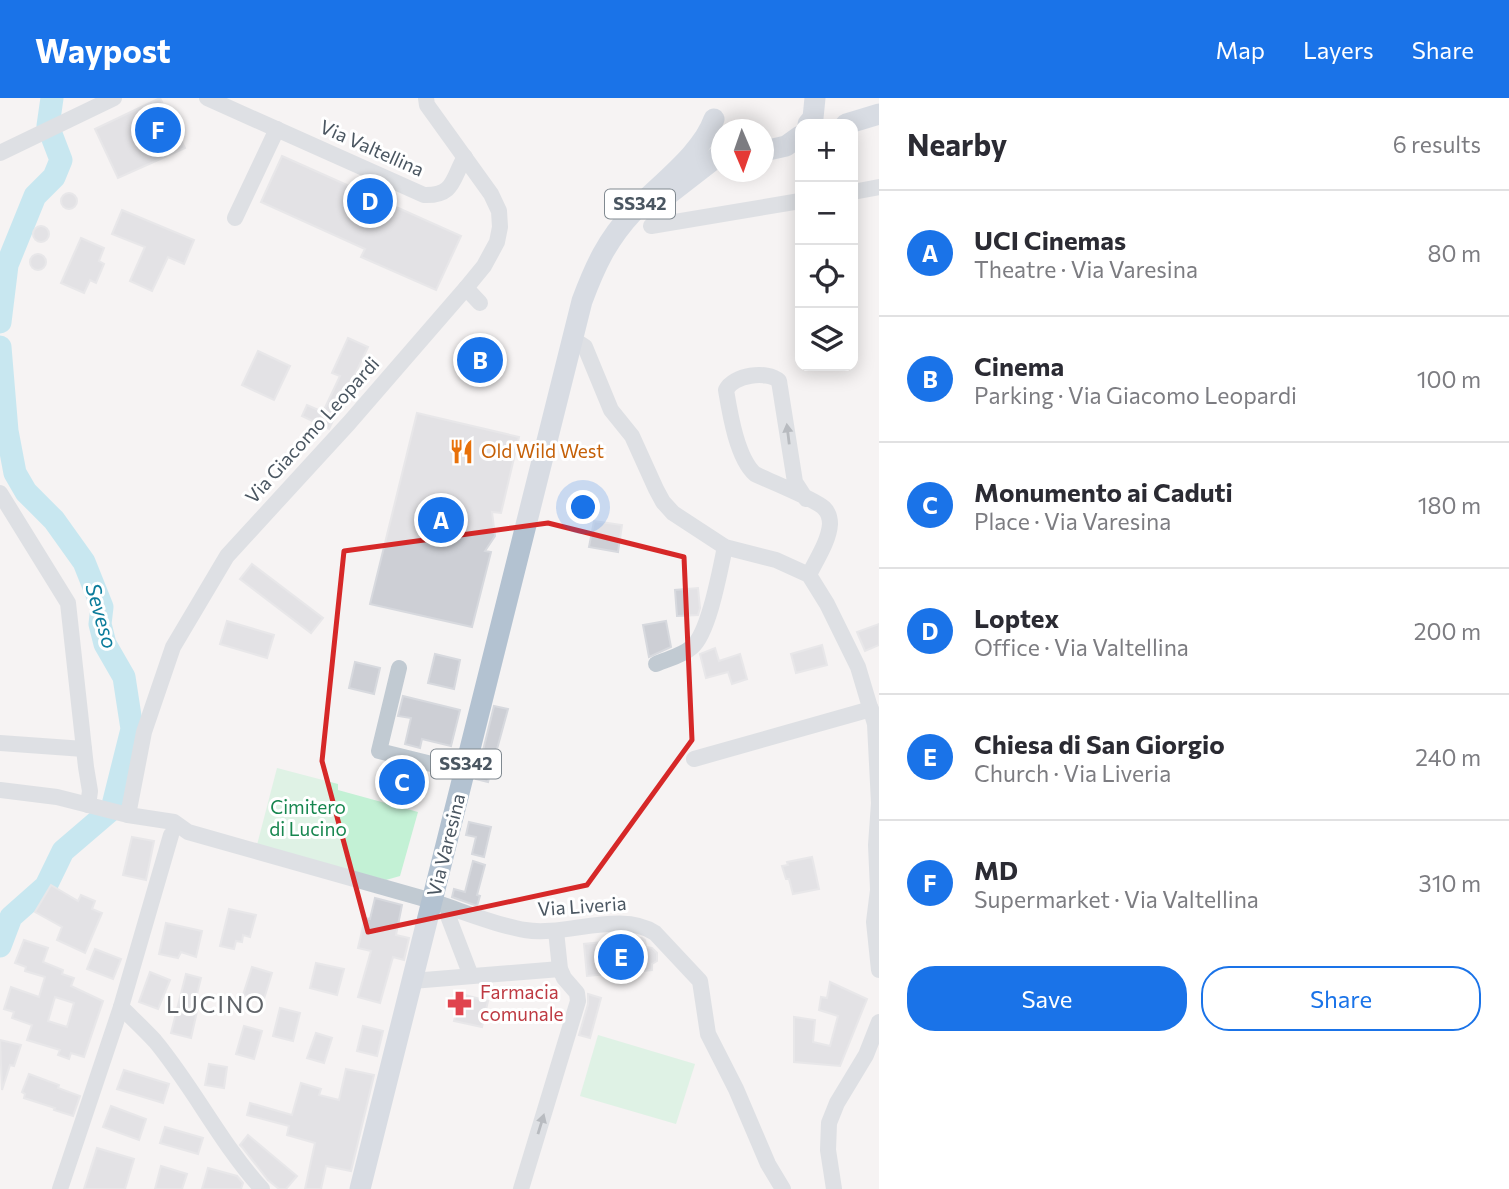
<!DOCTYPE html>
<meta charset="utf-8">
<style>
:root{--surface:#fff;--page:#f2f2f3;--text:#2b2b33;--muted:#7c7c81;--line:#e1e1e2;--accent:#1a73e8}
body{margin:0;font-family:Commissioner,sans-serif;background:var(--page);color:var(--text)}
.controls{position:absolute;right:21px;top:21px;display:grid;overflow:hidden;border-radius:14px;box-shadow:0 4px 18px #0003}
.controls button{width:63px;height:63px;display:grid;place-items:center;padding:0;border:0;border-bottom:2px solid var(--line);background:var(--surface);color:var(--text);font:35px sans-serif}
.compass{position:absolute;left:711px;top:21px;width:63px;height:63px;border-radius:50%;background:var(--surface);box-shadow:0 4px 18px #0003;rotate:178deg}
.you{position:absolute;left:584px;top:410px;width:24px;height:24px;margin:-18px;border:5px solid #fff;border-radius:50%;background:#1a73e8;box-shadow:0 0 0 10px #1a73e833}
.badge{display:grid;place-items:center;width:46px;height:46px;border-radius:50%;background:var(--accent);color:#fff;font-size:23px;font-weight:700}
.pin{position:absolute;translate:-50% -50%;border:4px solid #fff;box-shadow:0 2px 7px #0006}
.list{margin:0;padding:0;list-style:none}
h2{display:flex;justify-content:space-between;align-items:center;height:91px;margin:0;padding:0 28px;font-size:30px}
h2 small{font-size:23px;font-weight:400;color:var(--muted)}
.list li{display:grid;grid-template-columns:46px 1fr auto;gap:21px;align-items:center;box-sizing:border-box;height:126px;padding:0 28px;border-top:2px solid var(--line)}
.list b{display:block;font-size:26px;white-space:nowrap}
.list p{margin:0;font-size:23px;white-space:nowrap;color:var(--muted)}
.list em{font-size:23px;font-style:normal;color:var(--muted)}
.actions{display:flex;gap:14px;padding:21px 28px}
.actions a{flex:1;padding:16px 0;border:2px solid var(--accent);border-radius:28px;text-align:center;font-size:24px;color:var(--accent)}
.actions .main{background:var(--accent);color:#fff}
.icon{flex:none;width:38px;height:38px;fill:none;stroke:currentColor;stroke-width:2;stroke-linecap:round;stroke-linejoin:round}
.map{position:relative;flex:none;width:879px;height:1091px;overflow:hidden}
header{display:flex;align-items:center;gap:42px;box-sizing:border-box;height:98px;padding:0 35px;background:var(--accent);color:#fff}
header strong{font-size:33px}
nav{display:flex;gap:38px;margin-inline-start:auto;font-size:24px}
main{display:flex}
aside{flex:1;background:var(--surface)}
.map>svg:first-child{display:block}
.green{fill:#c3f1d5}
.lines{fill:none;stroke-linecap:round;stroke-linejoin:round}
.river{stroke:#90daee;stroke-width:23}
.building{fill:#cdcfd5;stroke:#d7d9de;stroke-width:2;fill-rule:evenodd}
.minor{stroke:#c1cad2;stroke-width:16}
.major{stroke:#b3c2d1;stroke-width:21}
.oneway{fill:#6e7983}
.marked{fill:none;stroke:#d62828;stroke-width:5;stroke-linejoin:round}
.labels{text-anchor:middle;stroke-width:6;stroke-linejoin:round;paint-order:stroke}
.shield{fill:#fff;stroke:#808990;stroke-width:2}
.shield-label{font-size:18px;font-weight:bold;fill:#4a5661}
.street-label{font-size:19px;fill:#4a5661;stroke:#fff}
.food-label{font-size:19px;fill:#c56008;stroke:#fff;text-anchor:start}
.park-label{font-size:19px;fill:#17864f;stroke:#fff}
.health-label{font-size:19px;fill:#be3a42;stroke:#fff;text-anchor:start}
.water-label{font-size:21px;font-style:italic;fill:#0c7c9b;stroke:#fff}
.quarter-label{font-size:23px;letter-spacing:2px;fill:#5f6368;stroke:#fff}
</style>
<header>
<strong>Waypost</strong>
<nav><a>Map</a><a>Layers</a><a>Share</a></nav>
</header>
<main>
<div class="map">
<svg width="879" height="1091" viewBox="0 0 879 1091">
<rect width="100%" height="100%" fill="#f5f3f3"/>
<g class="green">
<path d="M277 670 338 686V692L418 714 400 778 386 782 257 747Z"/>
<path d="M598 937 695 966 676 1026 580 998Z"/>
</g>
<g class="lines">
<g class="river">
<path d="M0 224 7 167 35 98 54 79 61 62 48 28 52 0"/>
<path d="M0 249 7 333 15 375 26 394 54 422 84 464 102 509 100 526 105 546 124 579 132 631 112 711 63 753 46 788 11 819 0 848"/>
</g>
</g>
<g class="building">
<path d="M160 0 185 50 118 80 95 31Z"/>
<path d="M282 58 461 138 436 192 361 159 365 151 261 104Z"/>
<circle cx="69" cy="103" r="8"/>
<path d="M122 112 194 142 184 166 168 159 152 193 130 183 145 149 112 136Z"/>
<circle cx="41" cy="136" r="8"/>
<path d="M81 140 104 150 99 163 104 166 96 185 90 182 84 195 61 185Z"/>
<circle cx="38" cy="164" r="8"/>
<path d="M348 240 368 249 329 331 302 318 307 307 323 314 340 278 332 275Z"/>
<path d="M258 253 290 268 274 302 242 287Z"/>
<path d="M417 315 519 339 501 415 492 414 495 438 485 453 491 454 472 529 370 506Z"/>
<path d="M594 423 622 427 618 454 589 449Z"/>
<path d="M252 466 323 520 311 535 240 481Z"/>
<path d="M698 490 700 510 698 517 677 518 675 492Z"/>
<path d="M227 523 274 537 267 560 220 546Z"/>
<path d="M666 523 671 549 649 559 643 527Z"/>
<path d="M879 526V547L865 553 857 534Z"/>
<path d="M822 547 827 567 796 575 791 556Z"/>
<path d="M715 550 719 563 740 556 747 581 732 586 728 574 706 580 700 556Z"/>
<path d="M435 556 460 562 454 591 428 585Z"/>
<path d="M355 564 380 570 374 596 349 590Z"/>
<path d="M403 598 460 612 451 648 422 641 420 650 405 646 411 620 398 618Z"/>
<path d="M494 608 508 611 488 684 476 681Z"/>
<path d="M469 724 491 729 484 759 472 756 476 739 466 737Z"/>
<path d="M132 739 154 743 146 782 123 777Z"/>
<path d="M812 759 819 791 793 796 789 781H786L782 768 788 767 787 764Z"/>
<path d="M473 763 485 767 477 797 480 798 477 808 452 799 454 791 465 794Z"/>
<path d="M51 787 78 803 81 797 95 803 92 811 102 815 85 855 57 842 62 829 35 814Z"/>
<path d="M375 800 402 807 396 837 409 840 404 862 393 859 380 905 358 899 371 853 358 850 365 820 370 821Z"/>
<path d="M229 811 256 817 250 839 243 837 242 844 236 843 234 851 220 848Z"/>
<path d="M166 825 202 833 196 859 181 854 178 860 159 856Z"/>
<path d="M642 840 645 842 646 849 652 850 657 855V863L652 866V872L587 878 584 846Z"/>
<path d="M24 842 48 850 43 864 63 872 62 876 74 880 71 888 103 903 84 959 71 955 69 961 58 957 60 952 27 942 32 927 12 920 14 914 4 911 11 889 39 899 45 879 25 873 26 869 15 865ZM55 899 74 905 67 929 48 923Z"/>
<path d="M95 851 121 861 113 881 87 871Z"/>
<path d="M316 865 344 871 337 897 310 890Z"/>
<path d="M252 869 272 875 263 904 243 897Z"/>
<path d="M150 874 170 882 158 911 139 904Z"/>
<path d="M186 876 201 880 194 908 198 909 191 940 171 935Z"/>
<path d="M830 884 867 901 840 968 794 964V919L815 922 813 944 830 948 838 918 819 912 821 899 827 900Z"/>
<path d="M461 896 488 903 482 929 454 923Z"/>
<path d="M588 896 601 900 590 940 579 937 588 906Z"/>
<path d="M280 910 300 915 293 943 273 938Z"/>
<path d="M244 928 262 933 254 961 236 956Z"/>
<path d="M363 928 383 933 377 958 357 953Z"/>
<path d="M316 935 332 940 324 965 307 960Z"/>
<path d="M0 942 21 947 14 968 10 967 2 992Z"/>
<path d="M209 966 227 969 224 990 205 987Z"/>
<path d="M346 971 374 977 351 1073 326 1068 321 1091H305L315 1045 287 1037 289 1028 247 1017 250 1005 292 1017 301 985 321 991 319 997 339 1002Z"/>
<path d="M124 972 169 986 163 1005 117 991Z"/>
<path d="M29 976 59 987 58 990 80 998 73 1018 54 1012 55 1010 24 1000 25 996 22 994Z"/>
<path d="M111 1008 146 1021 139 1042 103 1029Z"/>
<path d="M165 1029 203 1040 198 1056 160 1045Z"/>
<path d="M248 1037 297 1078 286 1091H279L268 1082 242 1049 240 1047Z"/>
<path d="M97 1050 134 1061 125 1091H84Z"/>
<path d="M161 1068 187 1076 182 1091H155Z"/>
<path d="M208 1070 237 1078 243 1085 241 1091H202Z"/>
</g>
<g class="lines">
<g class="minor">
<path d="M207 0 424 97C455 98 452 80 465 59"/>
<path d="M0 55 114 0"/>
<path d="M853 94 879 89"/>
<path d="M235 120 277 31"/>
<path d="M651 128 800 103"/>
<path d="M466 190 480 205"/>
<path d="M573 241 585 249 611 312 632 338 656 391 663 404 673 415 725 449 776 462 809 477 827 506 858 569 875 626 879 705"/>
<path d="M0 395 68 505 86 669 90 693 88 707"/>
<path d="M806 401 795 384 779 283C767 272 733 277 726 292 730 316 737 360 755 376 769 383 815 401 824 410 828 414 830 420 830 426 829 443 816 462 809 477"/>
<path d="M656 566C667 561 682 558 692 549 709 535 720 472 725 449"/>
<path d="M399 570 379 653 464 674"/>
<path d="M0 645 84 651"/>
<path d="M694 661 871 611"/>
<path d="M0 692 57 699 128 717 174 724 188 734C264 756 341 777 418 799 451 808 492 827 525 832 565 839 621 812 655 835L700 883 708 936 736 991 768 1066 783 1091"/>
<path d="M879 705 876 747 878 792 874 824 879 872"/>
<path d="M128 717 144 634 173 549 227 458 349 325 466 190 484 168 497 144 500 129 499 113 491 96 427 7 426 0"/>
<path d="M171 737 121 909C132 920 144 931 155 943 194 990 221 1046 262 1091"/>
<path d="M448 818 471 878"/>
<path d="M412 883 560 871"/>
<path d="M60 1091 121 909"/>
<path d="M521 1091 578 903 577 895 564 880 560 871 556 833"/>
<path d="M834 1091 828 1052 829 1025 837 1005 866 957 879 924"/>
</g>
<g class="major">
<path d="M808 26 813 20 815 0"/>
<path d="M846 26 879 16"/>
<path d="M764 53 786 48 800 38"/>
<path d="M664 100 722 55"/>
<path d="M360 1091 582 203C595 168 607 142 633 114 658 87 702 56 714 21"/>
</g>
</g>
<defs><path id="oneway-solid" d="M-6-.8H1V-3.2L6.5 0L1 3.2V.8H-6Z" transform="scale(1.75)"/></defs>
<g class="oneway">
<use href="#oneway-solid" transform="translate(788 336) rotate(-97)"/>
<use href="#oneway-solid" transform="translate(541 1026) rotate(-73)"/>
</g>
<path d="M0 0H879V1091H0ZM548 425 684 459 692 642 587 787 368 834 322 663 344 453Z" fill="#f5f3f3" fill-opacity=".55" fill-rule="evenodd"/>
<path class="marked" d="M548 425 684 459 692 642 587 787 368 834 322 663 344 453Z"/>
<defs>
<symbol id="restaurant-bare" viewBox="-9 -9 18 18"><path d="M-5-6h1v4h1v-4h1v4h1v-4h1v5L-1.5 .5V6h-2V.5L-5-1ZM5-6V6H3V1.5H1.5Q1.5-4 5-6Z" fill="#e8710a" stroke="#fff" stroke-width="2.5" paint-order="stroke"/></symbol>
<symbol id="pharmacy-bare" viewBox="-9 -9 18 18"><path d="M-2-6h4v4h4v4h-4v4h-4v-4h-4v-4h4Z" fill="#e0444e" stroke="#fff" stroke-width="2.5" paint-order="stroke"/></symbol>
</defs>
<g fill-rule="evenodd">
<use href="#restaurant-bare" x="444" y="336" width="35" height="35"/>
<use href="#pharmacy-bare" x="442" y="888" width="35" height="35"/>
</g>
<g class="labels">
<g class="shield">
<rect x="605" y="91.5" width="70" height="29" rx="5"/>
<rect x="431" y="651.5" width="70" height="29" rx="5"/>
</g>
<g class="shield-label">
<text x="640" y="112">SS342</text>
<text x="466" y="672">SS342</text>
</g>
<g class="street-label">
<text transform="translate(372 50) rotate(24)" y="7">Via Valtellina</text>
<text transform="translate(312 332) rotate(-48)" y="7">Via Giacomo Leopardi</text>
<text transform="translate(446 747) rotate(-76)" y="7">Via Varesina</text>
<text transform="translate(582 808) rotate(-4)" y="7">Via Liveria</text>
</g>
<g class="food-label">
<text x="481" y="360">Old Wild West</text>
</g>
<g class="park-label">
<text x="308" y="716">Cimitero<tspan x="308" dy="22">di Lucino</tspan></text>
</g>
<g class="health-label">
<text x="480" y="901">Farmacia<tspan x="480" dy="22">comunale</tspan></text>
</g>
<g class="water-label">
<text transform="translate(101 518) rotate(74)" y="7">Seveso</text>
</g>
<g class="quarter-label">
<text x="216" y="915">LUCINO</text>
</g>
</g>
</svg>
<div class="controls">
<button>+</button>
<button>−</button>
<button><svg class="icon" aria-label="locate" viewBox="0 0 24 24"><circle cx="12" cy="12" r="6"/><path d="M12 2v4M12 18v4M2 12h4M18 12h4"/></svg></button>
<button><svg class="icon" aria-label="layers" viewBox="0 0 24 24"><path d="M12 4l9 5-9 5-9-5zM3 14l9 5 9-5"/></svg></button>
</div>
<svg class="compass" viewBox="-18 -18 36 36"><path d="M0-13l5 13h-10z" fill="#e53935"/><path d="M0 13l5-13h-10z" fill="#7c7c81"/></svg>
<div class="you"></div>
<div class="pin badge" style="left:441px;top:422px">A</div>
<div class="pin badge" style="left:480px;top:262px">B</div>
<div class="pin badge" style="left:402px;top:684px">C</div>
<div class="pin badge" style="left:370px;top:103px">D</div>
<div class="pin badge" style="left:621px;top:859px">E</div>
<div class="pin badge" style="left:158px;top:32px">F</div>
</div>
<aside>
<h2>Nearby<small>6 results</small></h2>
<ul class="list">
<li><span class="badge">A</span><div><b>UCI Cinemas</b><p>Theatre · Via Varesina</p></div><em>80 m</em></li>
<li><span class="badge">B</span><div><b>Cinema</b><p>Parking · Via Giacomo Leopardi</p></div><em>100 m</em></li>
<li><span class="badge">C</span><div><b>Monumento ai Caduti</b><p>Place · Via Varesina</p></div><em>180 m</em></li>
<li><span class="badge">D</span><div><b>Loptex</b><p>Office · Via Valtellina</p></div><em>200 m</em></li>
<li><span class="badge">E</span><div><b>Chiesa di San Giorgio</b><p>Church · Via Liveria</p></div><em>240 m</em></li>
<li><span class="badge">F</span><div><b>MD</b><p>Supermarket · Via Valtellina</p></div><em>310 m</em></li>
</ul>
<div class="actions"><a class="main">Save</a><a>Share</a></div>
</aside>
</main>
